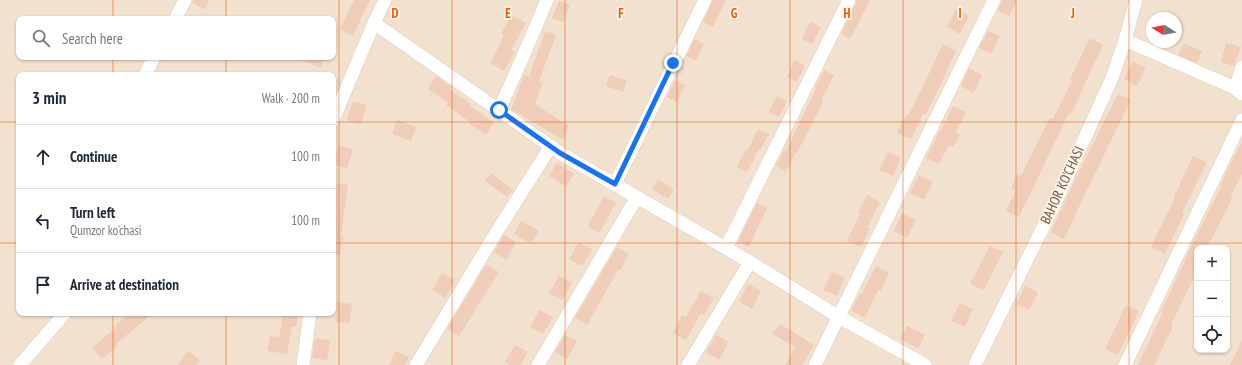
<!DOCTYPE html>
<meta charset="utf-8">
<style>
:root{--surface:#fff;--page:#f6f6f7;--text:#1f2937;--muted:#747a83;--line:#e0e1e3}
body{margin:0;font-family:"PT Sans Narrow",sans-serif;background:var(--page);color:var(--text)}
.controls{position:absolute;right:12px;bottom:12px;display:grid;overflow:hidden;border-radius:8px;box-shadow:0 1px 3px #0004}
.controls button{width:36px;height:36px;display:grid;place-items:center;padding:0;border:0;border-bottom:1px solid var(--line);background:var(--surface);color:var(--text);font:20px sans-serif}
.compass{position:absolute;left:1146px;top:12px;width:36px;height:36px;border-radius:50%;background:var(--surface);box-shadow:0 1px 3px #0004;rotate:281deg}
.stop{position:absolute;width:12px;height:12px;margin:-9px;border:3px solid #1a73e8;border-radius:50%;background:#fff}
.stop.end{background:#1a73e8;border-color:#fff;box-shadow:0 1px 4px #0008}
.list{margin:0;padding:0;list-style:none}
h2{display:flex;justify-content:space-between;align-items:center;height:52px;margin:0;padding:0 16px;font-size:17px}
h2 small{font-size:13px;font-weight:400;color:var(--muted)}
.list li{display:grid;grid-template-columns:26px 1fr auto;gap:12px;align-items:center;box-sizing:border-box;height:64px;padding:0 16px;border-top:1px solid var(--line)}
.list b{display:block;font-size:15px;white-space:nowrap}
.list p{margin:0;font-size:13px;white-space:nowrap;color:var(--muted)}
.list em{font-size:13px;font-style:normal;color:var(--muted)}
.icon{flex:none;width:22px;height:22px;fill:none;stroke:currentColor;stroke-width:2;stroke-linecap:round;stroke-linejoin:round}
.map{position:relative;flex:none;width:1242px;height:365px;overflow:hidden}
.search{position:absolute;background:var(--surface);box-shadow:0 1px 3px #0004;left:16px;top:16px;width:320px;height:44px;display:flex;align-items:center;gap:10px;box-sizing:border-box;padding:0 14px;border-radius:8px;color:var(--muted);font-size:15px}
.panel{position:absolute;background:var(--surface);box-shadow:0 1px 3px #0004;left:16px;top:72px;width:320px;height:244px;border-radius:8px}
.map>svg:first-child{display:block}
.residential{fill:#f2e1cf;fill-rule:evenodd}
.building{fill:#efcdb9}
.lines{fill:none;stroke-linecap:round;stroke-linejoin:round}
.minor-casing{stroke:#deccbd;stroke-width:14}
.minor{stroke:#fff;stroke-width:13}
.route{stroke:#1a73e8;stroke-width:5}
.grid{fill:none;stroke:#e8590c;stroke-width:1;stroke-opacity:0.55}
.labels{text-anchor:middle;stroke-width:3.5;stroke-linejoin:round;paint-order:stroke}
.street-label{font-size:14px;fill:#705649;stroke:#fef4e6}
.grid-label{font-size:13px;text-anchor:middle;font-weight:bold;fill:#e8590c;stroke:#fef4e6;stroke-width:3.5;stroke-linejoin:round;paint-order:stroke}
</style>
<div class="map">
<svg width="1242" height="365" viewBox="0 0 1242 365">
<rect width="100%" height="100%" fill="#fbf0e0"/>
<path class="residential" d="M0 0H1242V365H0ZM1152 18H1176V42H1152ZM19 19H333V57H19ZM19 75H333V313H19ZM1197 248H1227V350H1197Z"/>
<g class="building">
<path d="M193 0H209L205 9 192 3Z"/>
<path d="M354 0H370L353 36 340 29Z"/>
<path d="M713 0H726L713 27 703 22Z"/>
<path d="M857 0H870L850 39 841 34Z"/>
<path d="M1002 0H1017L1009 16 998 11Z"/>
<path d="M559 1 570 4 563 22 552 18Z"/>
<path d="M956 9 969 16 960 34 947 27Z"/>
<path d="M512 15 526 23 511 50 515 52 504 71 490 63 504 36 501 34Z"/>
<path d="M810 22 821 27 812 44 802 39Z"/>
<path d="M545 31 556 35 539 81 543 82 535 104 569 126 563 140 511 109 524 75 529 77Z"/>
<path d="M988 31 1000 36 991 54 979 48Z"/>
<path d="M1090 38 1103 45 1079 96H1080L1071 114 1069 113 1055 142 1019 217 1006 211 1016 190 1011 188 1017 174 1021 176 1050 118 1053 119 1072 80 1070 79Z"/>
<path d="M695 39 704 44 696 61 686 56Z"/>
<path d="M1184 43 1202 51 1197 63 1178 55Z"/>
<path d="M1226 43 1241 47 1234 66 1221 62Z"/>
<path d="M943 44 956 51 936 94 925 115 923 114 911 139 897 133 906 115 908 116 921 90Z"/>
<path d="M297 57H325L320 68Z"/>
<path d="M795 60 805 66 797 82 787 77Z"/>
<path d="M1133 61 1146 68 1137 86 1124 79Z"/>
<path d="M969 68 982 75 974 93 961 86Z"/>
<path d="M824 70 834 75 822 99 824 100 816 116 797 153 796 152 786 172 776 166 784 150 786 151 804 113 817 87H815Z"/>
<path d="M610 75 627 81 623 92 606 86Z"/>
<path d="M436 76 452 87 450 90 471 104 470 106 494 122 486 135 469 124 470 122 446 105 448 103 428 89Z"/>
<path d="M675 80 685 85 677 102 667 97Z"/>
<path d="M1118 94 1131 100 1084 196 1064 239 1051 232 1073 184Z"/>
<path d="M777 96 787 101 779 117 769 112Z"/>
<path d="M353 101 367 105 361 124 347 120Z"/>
<path d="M953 106 966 112 956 132 960 134 953 147 949 145 939 164 926 158Z"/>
<path d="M397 120 416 127 411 141 392 134Z"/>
<path d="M758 129 769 134 760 150 759 149 747 172 737 167 745 150 747 151Z"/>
<path d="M1242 141V174L1230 198 1232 199 1207 248H1197V267L1193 274 1195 275 1171 325 1173 326 1154 365H1138L1163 312H1161L1185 261H1184L1221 187 1220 186Z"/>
<path d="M339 145 353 150 347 169 333 164Z"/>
<path d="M888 152 901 158 893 176 879 170Z"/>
<path d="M1193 156 1207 162 1182 213 1184 214 1165 254 1151 247 1175 198 1174 197Z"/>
<path d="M557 163 574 174 566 187 549 176Z"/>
<path d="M491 173 513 190 507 197 485 181Z"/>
<path d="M919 175 933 182 924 200 910 193Z"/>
<path d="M658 179 674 189 668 199 652 189Z"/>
<path d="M333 183 348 185 341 235 343 236 340 255H333Z"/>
<path d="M867 195 880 202 867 228 870 229 861 247 847 241 860 214 858 213Z"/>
<path d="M604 196 616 203 599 233 588 226Z"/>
<path d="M757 203 767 208 749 247 738 241Z"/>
<path d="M902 213 916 220 907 238 894 231Z"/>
<path d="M521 221 539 231 531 244 514 234Z"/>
<path d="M504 235 516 242 506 260 494 252Z"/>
<path d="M579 242 592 249 582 266 569 259Z"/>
<path d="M990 246 1003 252 984 290 970 284Z"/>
<path d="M617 247 629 254 620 271 618 270 587 325 575 318Z"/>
<path d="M486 265 499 272 459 336 447 329Z"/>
<path d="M876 266 889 273 881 291 878 290 865 318 851 311 860 293 862 294Z"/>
<path d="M832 272 845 278 837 296 823 290Z"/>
<path d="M442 273 455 280 445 298 432 290Z"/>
<path d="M559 276 572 283 562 300 549 293Z"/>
<path d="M748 284 761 291 752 309 739 301Z"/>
<path d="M1025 286 1038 292 1029 310 1016 304Z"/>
<path d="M701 291 714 298 704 315 701 313 686 340 673 333 682 315 686 317Z"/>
<path d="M337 302 352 304 350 323 335 322Z"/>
<path d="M960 303 973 309 965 327 951 321Z"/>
<path d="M1126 305 1139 311 1118 355 1105 349Z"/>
<path d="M540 310 553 317 543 334 530 327Z"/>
<path d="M130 313H153L116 344 117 346 102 359 92 348 117 327 115 326Z"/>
<path d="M283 313H298L296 327H292L287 354 267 351 270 336 279 338Z"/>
<path d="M780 324 814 345 802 365H785L795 347 773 334Z"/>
<path d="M907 326 925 335 918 348 900 339Z"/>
<path d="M565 335 577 341 567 359 555 352Z"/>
<path d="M716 335 729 342 719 360 706 352Z"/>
<path d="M315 339 330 340 327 360 312 358Z"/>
<path d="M1242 340V365H1230Z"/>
<path d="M515 345 528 352 520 365H510L505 362Z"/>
<path d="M188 351 200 360 196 365H178Z"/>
<path d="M396 351 409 357 405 365H389Z"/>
</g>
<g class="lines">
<defs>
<g id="minor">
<path d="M175 19 185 0"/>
<path d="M374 23 560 153 750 262 839 317 925 365"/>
<path d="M1125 40 1235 88 1242 94"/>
<path d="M145 75 154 57"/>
<path d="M1235 88 1242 67"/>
<path d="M499 110 521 61 547 0"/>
<path d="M333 120 374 23 385 0"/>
<path d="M615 184 705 0"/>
<path d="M726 248 849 0"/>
<path d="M20 365 65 313"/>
<path d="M303 365 310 313"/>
<path d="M416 365 499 228 551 146"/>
<path d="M538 365 637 197"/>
<path d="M688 365 750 262"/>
<path d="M815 365 994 0"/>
<path d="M975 365 1057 199 1112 78 1125 40 1136 0"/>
<path d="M1125 365 1242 120"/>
</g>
</defs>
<use href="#minor" class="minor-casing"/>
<use href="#minor" class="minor"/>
</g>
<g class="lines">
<path class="route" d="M499 110 560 153 615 184 673 63"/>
</g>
<path class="grid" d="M113 0V19M226 0V19M339 0V365M452 0V365M565 0V365M677 0V365M790 0V365M903 0V365M1016 0V365M1129 0V365M113 57V75M226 57V75M0 122H19M333 122H1242M0 243H19M333 243H1242M113 313V365M226 313V365"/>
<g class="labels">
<g class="street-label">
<text transform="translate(1062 185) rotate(-65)" y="5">BAHOR KO'CHASI</text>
</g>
</g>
<g class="grid-label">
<text x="395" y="18">D</text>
<text x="508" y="18">E</text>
<text x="621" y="18">F</text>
<text x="734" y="18">G</text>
<text x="847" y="18">H</text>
<text x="960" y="18">I</text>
<text x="1073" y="18">J</text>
</g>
</svg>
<div class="controls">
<button>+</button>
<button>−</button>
<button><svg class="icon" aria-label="locate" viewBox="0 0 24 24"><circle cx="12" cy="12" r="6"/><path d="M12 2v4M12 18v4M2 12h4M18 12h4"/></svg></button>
</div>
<svg class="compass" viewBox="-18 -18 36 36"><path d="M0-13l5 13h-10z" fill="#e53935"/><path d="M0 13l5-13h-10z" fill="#747a83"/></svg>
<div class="stop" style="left:499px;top:110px"></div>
<div class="stop end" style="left:673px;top:63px"></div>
<div class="search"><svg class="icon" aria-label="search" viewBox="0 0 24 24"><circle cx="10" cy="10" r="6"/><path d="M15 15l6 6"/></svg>Search here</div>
<section class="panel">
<h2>3 min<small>Walk · 200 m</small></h2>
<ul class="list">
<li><svg class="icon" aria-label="ahead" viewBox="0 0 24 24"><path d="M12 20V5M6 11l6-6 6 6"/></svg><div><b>Continue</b></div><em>100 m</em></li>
<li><svg class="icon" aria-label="left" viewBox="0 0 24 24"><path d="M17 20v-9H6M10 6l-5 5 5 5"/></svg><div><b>Turn left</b><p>Qumzor ko'chasi</p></div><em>100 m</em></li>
<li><svg class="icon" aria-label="arrive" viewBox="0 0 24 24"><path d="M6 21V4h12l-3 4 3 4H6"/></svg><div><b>Arrive at destination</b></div></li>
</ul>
</section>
</div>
